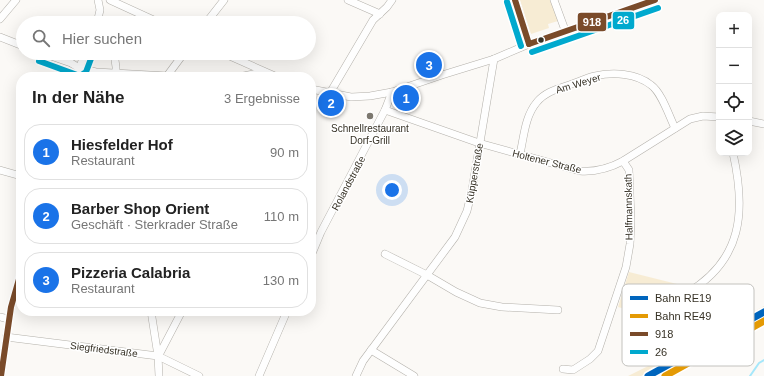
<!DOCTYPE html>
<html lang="de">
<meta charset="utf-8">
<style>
:root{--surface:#fff;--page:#f6f6f6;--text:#222;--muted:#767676;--line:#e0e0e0;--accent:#1a73e8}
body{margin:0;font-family:Arial,sans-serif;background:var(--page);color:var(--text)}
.controls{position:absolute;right:12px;top:12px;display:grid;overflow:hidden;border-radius:8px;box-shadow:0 4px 16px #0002}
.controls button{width:36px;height:36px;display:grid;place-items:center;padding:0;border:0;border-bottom:1px solid var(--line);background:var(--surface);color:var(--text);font:20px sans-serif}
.you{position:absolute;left:392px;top:190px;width:14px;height:14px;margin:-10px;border:3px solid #fff;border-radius:50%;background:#1a73e8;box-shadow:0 0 0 6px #1a73e833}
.badge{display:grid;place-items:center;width:26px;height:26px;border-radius:50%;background:var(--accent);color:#fff;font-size:13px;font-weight:700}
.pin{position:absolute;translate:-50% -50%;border:2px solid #fff;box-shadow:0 1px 4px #0006}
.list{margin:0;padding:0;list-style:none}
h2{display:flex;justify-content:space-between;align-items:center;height:52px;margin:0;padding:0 16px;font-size:17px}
h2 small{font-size:13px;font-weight:400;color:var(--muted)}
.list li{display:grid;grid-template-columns:26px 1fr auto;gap:12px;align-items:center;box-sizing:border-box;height:56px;margin:0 8px 8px;padding:0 8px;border:1px solid var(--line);border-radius:16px}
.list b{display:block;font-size:15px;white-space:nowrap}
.list p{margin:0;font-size:13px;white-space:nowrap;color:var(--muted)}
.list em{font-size:13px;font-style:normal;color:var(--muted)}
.icon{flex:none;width:22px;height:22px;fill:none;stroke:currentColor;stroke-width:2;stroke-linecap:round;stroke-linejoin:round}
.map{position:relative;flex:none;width:764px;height:376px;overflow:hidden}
.search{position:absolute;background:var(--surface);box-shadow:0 4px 16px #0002;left:16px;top:16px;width:300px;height:44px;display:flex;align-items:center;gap:10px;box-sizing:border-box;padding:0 14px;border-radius:22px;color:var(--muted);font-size:15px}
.panel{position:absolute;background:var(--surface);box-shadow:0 4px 16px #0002;left:16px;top:72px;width:300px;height:244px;border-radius:16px}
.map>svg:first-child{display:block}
.green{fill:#f7ecd4}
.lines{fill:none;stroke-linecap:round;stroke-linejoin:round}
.stream{stroke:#a6e7fa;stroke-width:2}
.minor-casing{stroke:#b3b0aa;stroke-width:8}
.minor{stroke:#fefefe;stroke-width:7}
.bus-1-casing{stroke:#fff;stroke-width:9}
.bus-2-casing{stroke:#fff;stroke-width:9}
.bus-1{stroke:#7a4b2a;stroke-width:6}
.bus-2{stroke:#00a9ce;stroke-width:6}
.rail-1-casing{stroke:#fff;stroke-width:10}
.rail-2-casing{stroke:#fff;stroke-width:10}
.rail-1{stroke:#0065bd;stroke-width:7}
.rail-2{stroke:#e49a04;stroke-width:7}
.bus-dot{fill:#373226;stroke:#fff;stroke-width:1.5}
.poi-dot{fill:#7c786f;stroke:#fff;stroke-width:1.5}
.labels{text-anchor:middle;stroke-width:3;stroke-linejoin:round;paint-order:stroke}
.street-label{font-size:10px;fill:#373226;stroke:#fff}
.poi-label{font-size:10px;fill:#373226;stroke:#fff}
.key{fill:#fff;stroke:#c3c2be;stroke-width:1}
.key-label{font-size:11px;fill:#373226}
.line-badge{stroke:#fff;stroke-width:1.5}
.badge-label{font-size:11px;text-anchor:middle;font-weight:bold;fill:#fff}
</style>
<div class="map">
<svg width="764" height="376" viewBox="0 0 764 376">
<rect width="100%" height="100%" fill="#fbf9f6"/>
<g class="green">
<path d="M520 0H550L558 21 548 24 549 28 531 34Z"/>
<path d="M629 272 677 284 674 298 656 293 649 316 618 307Z"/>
<path d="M764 306V308L641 376H628L715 333Z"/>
<path d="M764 321V323L723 345V350L712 353 675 376H663Z"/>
</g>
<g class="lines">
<path class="stream" d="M750 376 759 363 764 360"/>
<defs>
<g id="minor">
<path d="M110 0 160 23"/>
<path d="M348 0 380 14"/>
<path d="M515 0 529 44"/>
<path d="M554 0 565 30"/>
<path d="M0 19 16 0"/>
<path d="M97 23 100 10 98 0"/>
<path d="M206 23 224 0"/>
<path d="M0 37 23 46"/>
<path d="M42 53 71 63 79 68 96 72 186 77"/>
<path d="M114 53 116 67V74"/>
<path d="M223 53 277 77"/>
<path d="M167 76 184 53"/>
<path d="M76 77 85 53"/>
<path d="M239 77 262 72"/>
<path d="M311 89 351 97 370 96 392 92 442 75 494 59 529 44 655 0"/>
<path d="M392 92 385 110 479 143 580 171C595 172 610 168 623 161L690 119 703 116 719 117"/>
<path d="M330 93 373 20 387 7 392 0"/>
<path d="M749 121 764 124"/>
<path d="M520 154C524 136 525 116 537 102 545 92 557 89 569 85 578 82 586 78 595 76 613 72 636 73 651 85 662 93 669 116 675 128"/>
<path d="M0 170 21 176"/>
<path d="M385 254 427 275 456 292 480 303 502 307 558 310"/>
<path d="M311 256 321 232 385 110"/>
<path d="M687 293C743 260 746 211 733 153"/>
<path d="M151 311 158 356 159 376"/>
<path d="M0 317 8 319"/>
<path d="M6 337 158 356 199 376"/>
<path d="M371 350 414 376"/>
<path d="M159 355 182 311"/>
<path d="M563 369 573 370 590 359 598 351 626 267 630 244 631 220 629 170 623 161"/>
<path d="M1 376 11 307 21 272"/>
<path d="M259 376 287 311"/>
<path d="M356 376 363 361 455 237 467 211 472 190 494 59"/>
</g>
</defs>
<use href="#minor" class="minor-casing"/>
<use href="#minor" class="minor"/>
<defs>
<g id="bus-1">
<path d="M515 0 529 44"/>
<path d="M529 44 655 0"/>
<path d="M1 376 11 307 21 272"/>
</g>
<g id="bus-2">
<path d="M507 2 521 46"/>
<path d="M532 52 658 8"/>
<path d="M39 61 80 76 86 72 92 56"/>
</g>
</defs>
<use href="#bus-1" class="bus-1-casing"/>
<use href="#bus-2" class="bus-2-casing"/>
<use href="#bus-1" class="bus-1"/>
<use href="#bus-2" class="bus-2"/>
<defs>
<path id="rail-1" d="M648 376 764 312"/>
<path id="rail-2" d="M665 376 764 321"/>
</defs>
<use href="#rail-1" class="rail-1-casing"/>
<use href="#rail-2" class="rail-2-casing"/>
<use href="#rail-1" class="rail-1"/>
<use href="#rail-2" class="rail-2"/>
</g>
<circle class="bus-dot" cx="541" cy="40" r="3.5"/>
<circle class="poi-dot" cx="370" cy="116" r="4"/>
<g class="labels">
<g class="street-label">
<text transform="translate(578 83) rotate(-17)" y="4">Am Weyer</text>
<text transform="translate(547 161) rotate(14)" y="4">Holtener Straße</text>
<text transform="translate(474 173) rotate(-80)" y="4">Küpperstraße</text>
<text transform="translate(348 183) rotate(-62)" y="4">Rolandstraße</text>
<text transform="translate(628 207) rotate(-91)" y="4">Halfmannskath</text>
<text transform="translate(104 349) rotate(7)" y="4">Siegfriedstraße</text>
</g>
<g class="poi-label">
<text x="370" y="132">Schnellrestaurant<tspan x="370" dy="12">Dorf-Grill</tspan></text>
</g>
</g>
<rect x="622" y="284" width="132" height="82" rx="6" class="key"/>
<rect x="630" y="296" width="18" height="4" fill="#0065bd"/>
<rect x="630" y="314" width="18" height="4" fill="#e49a04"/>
<rect x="630" y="332" width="18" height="4" fill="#7a4b2a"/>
<rect x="630" y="350" width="18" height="4" fill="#00a9ce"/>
<g class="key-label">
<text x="655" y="302">Bahn RE19</text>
<text x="655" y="320">Bahn RE49</text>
<text x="655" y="338">918</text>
<text x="655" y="356">26</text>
</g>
<g class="line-badge">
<rect x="612" y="11" width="23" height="19" rx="4" fill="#00a9ce"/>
<rect x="577" y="12" width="30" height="20" rx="4" fill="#7a4b2a"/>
</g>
<g class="badge-label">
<text x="623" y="24">26</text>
<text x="592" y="26">918</text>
</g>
</svg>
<div class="controls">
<button>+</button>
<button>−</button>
<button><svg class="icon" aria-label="locate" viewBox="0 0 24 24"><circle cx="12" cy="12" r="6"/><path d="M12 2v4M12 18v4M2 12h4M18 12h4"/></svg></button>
<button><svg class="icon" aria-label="layers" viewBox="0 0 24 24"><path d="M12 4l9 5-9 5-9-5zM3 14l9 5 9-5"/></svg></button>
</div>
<div class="you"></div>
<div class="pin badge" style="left:406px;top:98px">1</div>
<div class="pin badge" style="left:331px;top:103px">2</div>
<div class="pin badge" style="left:429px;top:65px">3</div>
<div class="search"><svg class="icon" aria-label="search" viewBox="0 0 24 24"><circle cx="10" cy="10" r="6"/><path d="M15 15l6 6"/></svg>Hier suchen</div>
<section class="panel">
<h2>In der Nähe<small>3 Ergebnisse</small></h2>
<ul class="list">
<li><span class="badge">1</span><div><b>Hiesfelder Hof</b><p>Restaurant</p></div><em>90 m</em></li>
<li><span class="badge">2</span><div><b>Barber Shop Orient</b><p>Geschäft · Sterkrader Straße</p></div><em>110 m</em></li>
<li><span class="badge">3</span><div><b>Pizzeria Calabria</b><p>Restaurant</p></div><em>130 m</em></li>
</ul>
</section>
</div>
